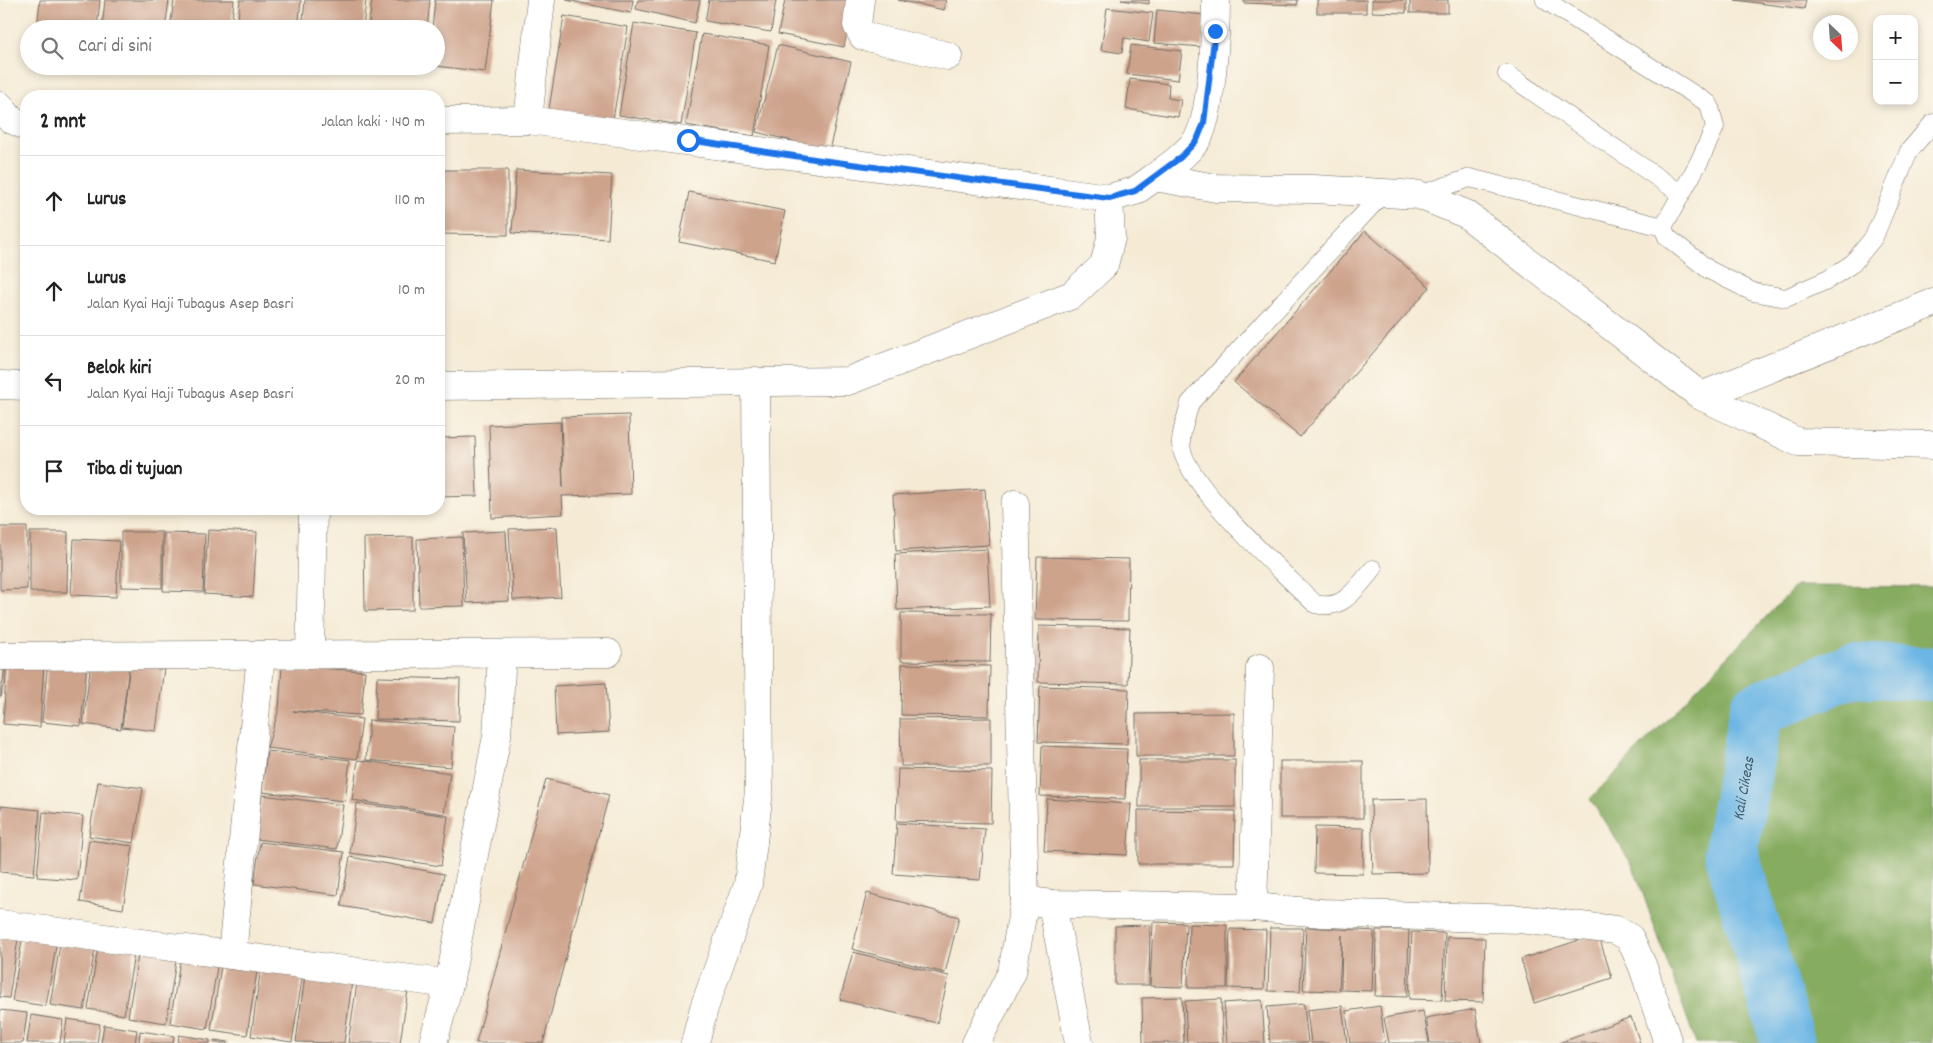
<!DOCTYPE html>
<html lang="id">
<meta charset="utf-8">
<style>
:root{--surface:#fff;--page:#f6f6f6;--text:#222;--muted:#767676;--line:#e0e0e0}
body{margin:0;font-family:Dekko,sans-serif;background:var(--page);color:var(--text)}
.controls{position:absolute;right:15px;top:15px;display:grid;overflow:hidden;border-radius:10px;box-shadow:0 2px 8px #0003}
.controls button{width:45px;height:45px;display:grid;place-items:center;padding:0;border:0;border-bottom:1px solid var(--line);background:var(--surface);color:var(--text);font:25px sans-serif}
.compass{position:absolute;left:1813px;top:15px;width:45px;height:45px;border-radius:50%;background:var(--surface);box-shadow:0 2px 8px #0003;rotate:155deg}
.stop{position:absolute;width:15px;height:15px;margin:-11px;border:4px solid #1a73e8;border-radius:50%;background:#fff}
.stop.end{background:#1a73e8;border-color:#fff;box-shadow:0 1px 5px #0008}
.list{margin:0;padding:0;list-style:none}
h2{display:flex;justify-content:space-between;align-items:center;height:65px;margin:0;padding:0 20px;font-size:21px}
h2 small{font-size:16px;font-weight:400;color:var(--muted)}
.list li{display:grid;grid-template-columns:32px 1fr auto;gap:15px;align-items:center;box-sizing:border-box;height:90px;padding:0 20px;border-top:1px solid var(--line)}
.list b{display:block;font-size:19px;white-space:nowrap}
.list p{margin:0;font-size:16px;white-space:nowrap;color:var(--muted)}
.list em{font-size:16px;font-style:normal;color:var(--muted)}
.icon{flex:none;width:28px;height:28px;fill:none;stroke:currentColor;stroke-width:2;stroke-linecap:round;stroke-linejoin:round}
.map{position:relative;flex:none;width:1933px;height:1043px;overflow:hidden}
.search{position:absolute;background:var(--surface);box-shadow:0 2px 8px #0003;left:20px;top:20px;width:425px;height:55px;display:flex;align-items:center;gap:12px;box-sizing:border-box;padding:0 18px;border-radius:28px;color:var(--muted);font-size:19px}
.panel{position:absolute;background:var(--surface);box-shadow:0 2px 8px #0003;left:20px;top:90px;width:425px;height:425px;border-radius:20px}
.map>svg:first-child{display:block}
.forest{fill:#86ac61;stroke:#586c46}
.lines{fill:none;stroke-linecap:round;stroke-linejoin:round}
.river{stroke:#6cb6e5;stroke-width:54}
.building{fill:#cea38c}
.service-casing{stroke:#726e66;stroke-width:19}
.minor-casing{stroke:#726e66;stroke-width:29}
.service{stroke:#fff;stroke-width:18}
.minor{stroke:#fff;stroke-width:28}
.route{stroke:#1a73e8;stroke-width:6}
.labels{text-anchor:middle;stroke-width:4;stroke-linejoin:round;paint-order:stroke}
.water-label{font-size:16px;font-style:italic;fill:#425c6c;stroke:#fbf7ec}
</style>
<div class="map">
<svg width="1933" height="1043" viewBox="0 0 1933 1043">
<rect width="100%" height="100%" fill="#fbf7ec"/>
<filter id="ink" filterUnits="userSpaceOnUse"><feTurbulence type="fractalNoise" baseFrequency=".02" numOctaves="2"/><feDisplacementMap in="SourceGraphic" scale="10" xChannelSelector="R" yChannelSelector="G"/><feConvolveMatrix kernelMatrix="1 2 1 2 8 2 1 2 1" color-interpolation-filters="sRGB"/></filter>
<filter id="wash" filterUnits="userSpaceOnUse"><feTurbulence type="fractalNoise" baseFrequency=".0096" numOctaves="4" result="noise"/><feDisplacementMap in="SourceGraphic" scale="20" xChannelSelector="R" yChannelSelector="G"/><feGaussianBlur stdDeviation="1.12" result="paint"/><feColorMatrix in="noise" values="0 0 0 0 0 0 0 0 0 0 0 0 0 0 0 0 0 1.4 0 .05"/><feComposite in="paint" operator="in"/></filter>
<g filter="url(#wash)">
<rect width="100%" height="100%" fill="#f5ebd5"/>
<path class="forest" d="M1796 586 1933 587V1043H1696L1633 866 1590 799Z"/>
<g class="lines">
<path class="river" id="s1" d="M1788 1043 1731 852 1756 710 1852 670 1933 674"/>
</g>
<g id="blocks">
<g class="building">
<path d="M40 0H100L97 29H37Z"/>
<path d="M105 0H169L165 29H102Z"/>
<path d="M174 0H234L231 29H170Z"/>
<path d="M240 0H301L298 29H237Z"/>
<path d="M305 0H366L363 29H302Z"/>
<path d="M372 0H430L427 29H368Z"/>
<path d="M435 0H494L485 72 436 66V29H432Z"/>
<path d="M566 0H633L631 13Z"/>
<path d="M638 0H700L695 23 636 9Z"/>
<path d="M709 0H776L771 32 705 21Z"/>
<path d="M785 0H853L844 47 778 34Z"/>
<path d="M898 0H946L944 10Z"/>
<path d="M1121 0H1149V4Z"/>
<path d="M1244 0H1298L1297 5 1244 3Z"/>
<rect x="1317" y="0" width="49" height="13"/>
<path d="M1372 0H1406V13L1372 12Z"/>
<rect x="1410" y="0" width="38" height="13"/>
<path d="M1735 0H1806L1804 9Z"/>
<path d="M1107 8 1153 13 1149 42 1124 38 1122 53 1101 50Z"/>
<path d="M1157 10 1205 15 1202 47 1154 43Z"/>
<path d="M564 16 628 27 613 120 549 109Z"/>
<path d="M634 23 696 33 681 125 619 115Z"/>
<path d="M702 34 769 45 754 136 686 125Z"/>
<path d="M778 45 851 62 829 150 756 132Z"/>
<path d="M1131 45 1182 51 1178 80 1127 74Z"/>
<path d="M1130 79 1169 84 1168 98 1181 100 1178 117 1126 109Z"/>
<path d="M439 170H508V235L439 234Z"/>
<path d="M516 170 612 175 608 239 512 233Z"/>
<path d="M689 192 785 211 775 261 679 242Z"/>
<path d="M1365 231 1430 287 1300 437 1234 382Z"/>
<path d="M629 415 631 494 562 496 563 514 492 518 489 425 560 422 563 488 561 417Z"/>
<path d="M475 437 477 496 439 497V438Z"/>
<path d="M985 489 989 545 896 551 893 495Z"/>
<path d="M0 527H27V589L0 590Z"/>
<path d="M557 527 561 597 513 600 509 529Z"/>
<path d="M208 530 257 532 253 597 204 594Z"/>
<path d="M506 531 509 601 467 603 463 533Z"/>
<path d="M30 532H68L67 592H30Z"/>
<path d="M121 532H162V588L121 587Z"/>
<path d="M164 533 205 534 203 592 163 591Z"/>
<path d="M413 537V610L365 611 364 538Z"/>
<path d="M462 537 464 606 419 607 417 539Z"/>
<path d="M74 539 119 541 116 597 71 595Z"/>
<path d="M987 549 990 606 897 610 895 554Z"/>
<path d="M1037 557 1129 559 1128 621 1035 620Z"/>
<path d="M901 613 991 614 990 662 901 661Z"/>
<path d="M1039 626 1130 628 1128 684 1038 682Z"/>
<path d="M7 660 44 663 40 727 3 724Z"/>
<path d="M48 660 87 664 81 726 42 722Z"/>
<path d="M91 662 129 667 121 729 83 724Z"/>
<path d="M130 663 164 668 156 731 122 727Z"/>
<path d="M902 664 990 666 989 716 901 715Z"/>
<path d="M0 665H5L1 697H0Z"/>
<path d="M282 666 365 671 361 715 293 711 362 719 357 759 267 748 279 709Z"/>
<path d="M377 677 460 679 459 721 375 719Z"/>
<path d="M606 683 609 732 556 735 554 686Z"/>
<path d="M1040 686 1129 689 1127 744 1038 742Z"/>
<path d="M1234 713V756H1136V714Z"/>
<path d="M991 718V766H901L900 719Z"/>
<path d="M369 720 454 727 451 767 366 760Z"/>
<path d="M1042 746 1127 749 1125 799 1040 796Z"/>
<path d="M267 751 350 760 345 801 262 792Z"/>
<path d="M358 760 450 773 444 814 352 800Z"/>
<rect x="1139" y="760" width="96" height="47"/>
<rect x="1280" y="761" width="83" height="57"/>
<path d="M898 769 992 771 991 823 896 821Z"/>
<path d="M546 779 609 795 543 1043H476Z"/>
<path d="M98 782 143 788 134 843 89 836Z"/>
<path d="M262 795 343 805 337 849 256 839Z"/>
<path d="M1047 799 1131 804 1127 855 1044 851Z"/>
<path d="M1427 799 1428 873 1373 874 1371 800Z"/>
<path d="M357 803 448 816 441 866 350 853Z"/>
<path d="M1 806 40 810 34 875 0 872Z"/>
<path d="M1138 810 1235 811 1234 864H1138Z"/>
<path d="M43 812 83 816 77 880 37 877Z"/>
<path d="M897 823 985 829 980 880 893 874Z"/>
<path d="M1315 827 1364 828 1363 874 1314 873Z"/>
<path d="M89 840 133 846 123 909 80 902Z"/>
<path d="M260 842 344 852 338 895 254 884Z"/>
<path d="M350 857 444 874 435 923 341 906Z"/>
<path d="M867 893 959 917 945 973 852 949Z"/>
<path d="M1153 922 1186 923 1183 987 1150 986Z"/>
<path d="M1189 924 1227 925V988H1188Z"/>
<path d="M1150 925 1149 985H1115V926Z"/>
<path d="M1306 927 1374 931 1372 991 1341 990 1342 935 1339 991 1303 990Z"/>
<path d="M1270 928H1303L1300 992 1268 991Z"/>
<path d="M0 929 19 932 9 998 0 997Z"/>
<path d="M1230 929 1266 930 1264 989 1228 988Z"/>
<path d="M1376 930H1409L1407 997 1375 996Z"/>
<path d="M1412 932 1445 933 1442 1000 1409 999Z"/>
<path d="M1598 934 1612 978 1534 1003 1521 959Z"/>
<path d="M23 935 57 940 46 1006 12 1001Z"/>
<path d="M1447 937 1485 938 1483 1002 1445 1001Z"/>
<path d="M61 938 96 943 84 1010 50 1005Z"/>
<path d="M99 942 135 947 124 1015 88 1009Z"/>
<path d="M139 949 177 955 166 1023 128 1017Z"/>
<path d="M853 952 949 976 937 1023 840 1000Z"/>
<path d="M181 955 218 961 207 1029 170 1023Z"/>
<path d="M222 960 258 965 247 1035 211 1030Z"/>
<path d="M261 967 303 973 292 1042 251 1036Z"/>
<path d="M305 975 352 981 344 1043 296 1042Z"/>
<path d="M357 983 408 990 400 1043H348Z"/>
<path d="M1182 997 1184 1043H1143L1142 998Z"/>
<path d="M1221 999 1223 1043H1187L1185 1001Z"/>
<path d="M1262 1000 1265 1043H1227L1224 1003Z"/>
<path d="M1304 1004 1308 1043H1270L1267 1007Z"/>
<path d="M1342 1006 1347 1043H1311L1307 1010Z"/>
<path d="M1380 1006 1385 1043H1350L1346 1011Z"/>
<path d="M1475 1009 1481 1043H1430L1426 1018Z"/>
<path d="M0 1010 27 1013 23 1043H0Z"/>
<path d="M1423 1011 1429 1043H1389L1384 1018Z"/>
<path d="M31 1015 63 1020 60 1043H27Z"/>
<path d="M1631 1017 1640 1043H1559Z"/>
<path d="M67 1019 100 1024 97 1043H64Z"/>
<path d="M104 1025 137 1030 135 1043H101Z"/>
<path d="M140 1031 174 1036 173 1043H139Z"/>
<path d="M179 1035 210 1040V1043H178Z"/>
<path d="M214 1040 228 1042V1043H214Z"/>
</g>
</g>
</g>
<g filter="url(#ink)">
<use href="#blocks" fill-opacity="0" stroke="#726e66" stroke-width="1"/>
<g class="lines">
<defs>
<g id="service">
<path d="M1545 0 1709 104 1715 127 1699 162 1663 227 1667 237 1709 270 1753 292 1786 298 1829 279 1853 263 1874 237 1909 151 1933 123"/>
<path d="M1507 74 1680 193"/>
<path d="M1419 195 1470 178 1663 227"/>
<path d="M1373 569C1355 589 1344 611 1315 604 1285 574 1184 484 1181 445 1180 432 1187 416 1190 403L1384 192"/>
</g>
<g id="minor">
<path d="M860 0 857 25 863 36 948 56"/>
<path d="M0 106 10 119 26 126"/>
<path d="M528 120 541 0"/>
<path d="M439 121 528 120 1109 198 1135 191 1155 177 1216 188 1314 189 1419 195 1466 214 1701 396 1798 442 1933 445"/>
<path d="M1155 177C1169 166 1185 156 1196 141 1212 119 1216 29 1216 0"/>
<path d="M0 385 26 386"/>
<path d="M439 386 848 381 1072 295 1104 265 1111 238 1109 198"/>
<path d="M1701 396 1933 303"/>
<path d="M310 655 313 509"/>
<path d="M0 656 608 653"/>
<path d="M1025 900 1052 904 1253 907 1322 913 1519 919 1616 930 1630 938 1643 967 1668 1043"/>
<path d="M1052 904 1079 1043"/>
<path d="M1253 907 1260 668"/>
<path d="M0 924 449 984"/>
<path d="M232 955 261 655"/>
<path d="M433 1043 449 984 497 736 502 654"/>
<path d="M695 1043 704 1008 748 884 759 791 756 381"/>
<path d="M976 1043 1012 972 1025 900 1015 504"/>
</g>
</defs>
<use href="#service" class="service-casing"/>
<use href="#minor" class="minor-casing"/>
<use href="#service" class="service"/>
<use href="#minor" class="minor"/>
</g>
</g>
<g class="lines" filter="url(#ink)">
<path class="route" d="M688 140 821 160 1109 198 1135 191 1181 157 1197 140 1204 123 1215 31"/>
</g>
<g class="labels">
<g class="water-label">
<text dy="6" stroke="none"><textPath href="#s1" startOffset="264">Kali Cikeas</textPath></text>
</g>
</g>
</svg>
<div class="controls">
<button>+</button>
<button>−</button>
</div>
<svg class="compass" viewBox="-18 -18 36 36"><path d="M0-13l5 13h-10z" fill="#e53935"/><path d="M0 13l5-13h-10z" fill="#767676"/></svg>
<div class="stop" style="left:688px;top:140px"></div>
<div class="stop end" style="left:1215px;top:31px"></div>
<div class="search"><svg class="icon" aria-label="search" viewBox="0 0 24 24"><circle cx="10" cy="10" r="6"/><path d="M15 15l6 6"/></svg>Cari di sini</div>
<section class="panel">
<h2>2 mnt<small>Jalan kaki · 140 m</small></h2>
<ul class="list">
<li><svg class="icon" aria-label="ahead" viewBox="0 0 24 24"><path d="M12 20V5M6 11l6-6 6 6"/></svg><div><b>Lurus</b></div><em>110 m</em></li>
<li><svg class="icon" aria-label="ahead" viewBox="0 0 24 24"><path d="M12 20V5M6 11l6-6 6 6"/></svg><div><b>Lurus</b><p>Jalan Kyai Haji Tubagus Asep Basri</p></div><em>10 m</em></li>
<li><svg class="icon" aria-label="left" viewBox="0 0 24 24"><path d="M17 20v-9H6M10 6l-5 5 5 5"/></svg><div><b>Belok kiri</b><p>Jalan Kyai Haji Tubagus Asep Basri</p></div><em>20 m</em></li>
<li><svg class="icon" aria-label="arrive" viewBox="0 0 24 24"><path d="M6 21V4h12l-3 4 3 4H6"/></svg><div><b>Tiba di tujuan</b></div></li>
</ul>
</section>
</div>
